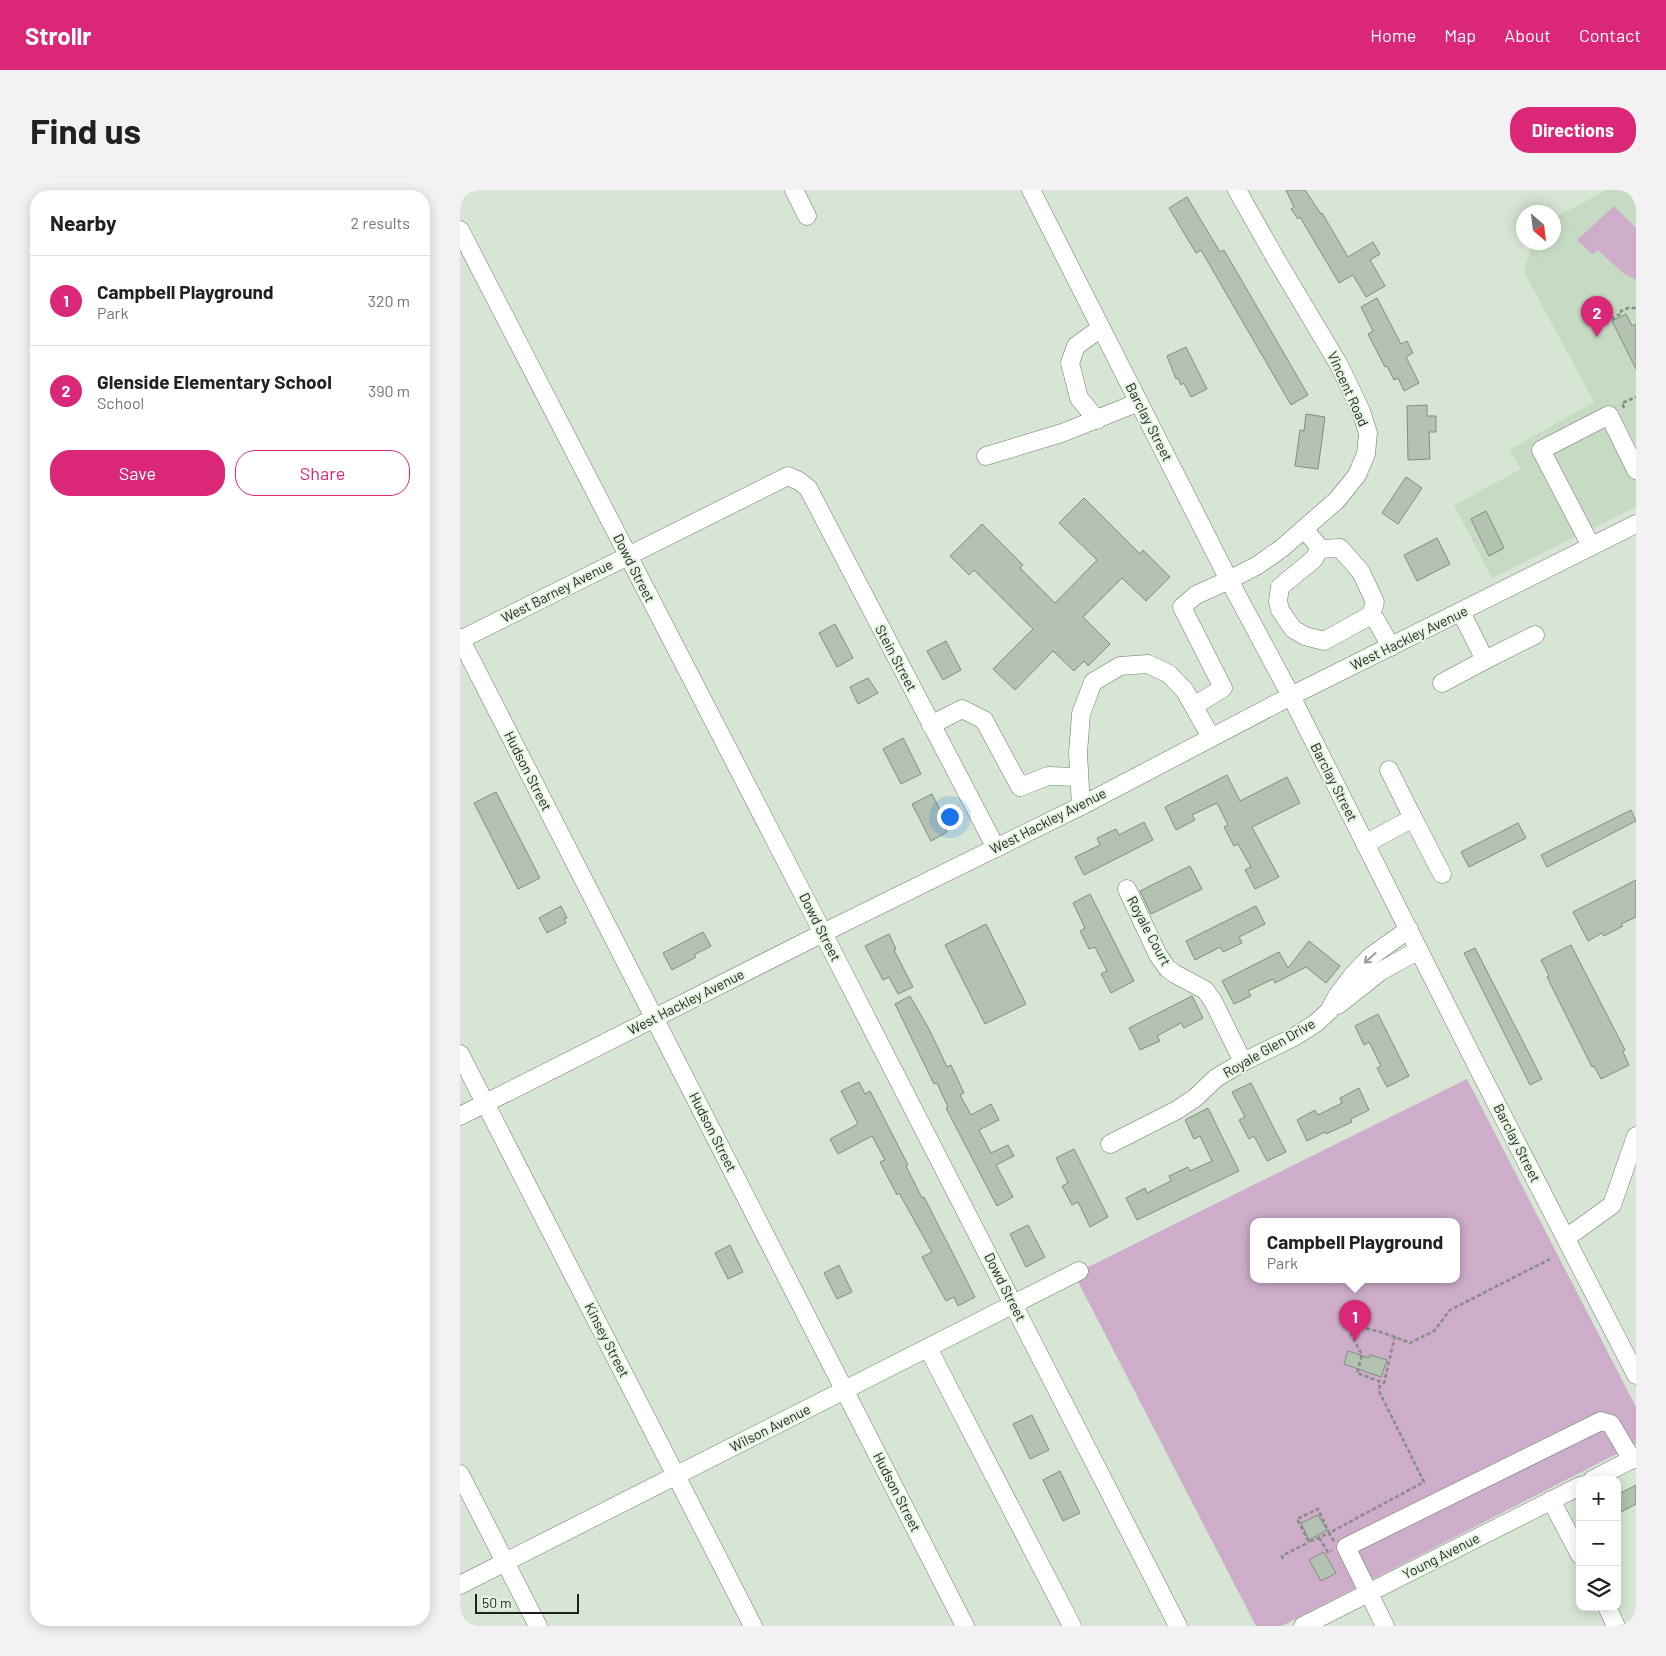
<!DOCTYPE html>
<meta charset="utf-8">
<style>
:root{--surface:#fff;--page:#f2f2f2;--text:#202124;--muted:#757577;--line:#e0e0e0;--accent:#db2777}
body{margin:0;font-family:Barlow,sans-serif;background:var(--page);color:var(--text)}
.controls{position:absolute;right:15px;bottom:15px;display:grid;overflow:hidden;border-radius:10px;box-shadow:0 2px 12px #0003}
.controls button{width:45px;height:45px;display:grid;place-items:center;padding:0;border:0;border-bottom:1px solid var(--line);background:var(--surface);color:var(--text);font:25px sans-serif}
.compass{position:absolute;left:1056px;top:15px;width:45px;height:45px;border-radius:50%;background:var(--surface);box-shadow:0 2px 12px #0003;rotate:152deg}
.scale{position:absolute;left:15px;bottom:12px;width:104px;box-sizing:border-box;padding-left:5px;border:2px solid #1d231c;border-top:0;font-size:14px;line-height:18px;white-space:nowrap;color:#1d231c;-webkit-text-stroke:4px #e4f4e1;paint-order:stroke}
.you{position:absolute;left:489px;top:626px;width:18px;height:18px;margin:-12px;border:4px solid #fff;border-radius:50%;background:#1a73e8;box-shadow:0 0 0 8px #1a73e833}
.badge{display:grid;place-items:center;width:32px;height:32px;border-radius:50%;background:var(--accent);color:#fff;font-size:16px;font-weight:700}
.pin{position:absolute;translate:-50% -41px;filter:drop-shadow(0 1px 2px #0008)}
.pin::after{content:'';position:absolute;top:26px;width:18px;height:15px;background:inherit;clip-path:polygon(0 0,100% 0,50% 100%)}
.popup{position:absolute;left:790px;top:1028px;width:210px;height:65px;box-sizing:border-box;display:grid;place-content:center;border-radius:10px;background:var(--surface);filter:drop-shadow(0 1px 4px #0005);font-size:16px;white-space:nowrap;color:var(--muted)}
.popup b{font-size:19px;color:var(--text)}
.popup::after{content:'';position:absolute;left:50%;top:100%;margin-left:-10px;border:10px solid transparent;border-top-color:var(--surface)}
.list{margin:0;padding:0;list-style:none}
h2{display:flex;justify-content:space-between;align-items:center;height:65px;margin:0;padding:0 20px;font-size:21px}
h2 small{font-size:16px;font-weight:400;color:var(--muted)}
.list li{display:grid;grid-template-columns:32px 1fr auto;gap:15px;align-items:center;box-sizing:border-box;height:90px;padding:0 20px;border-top:1px solid var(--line)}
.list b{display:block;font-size:19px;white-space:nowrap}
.list p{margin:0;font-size:16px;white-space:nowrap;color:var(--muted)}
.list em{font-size:16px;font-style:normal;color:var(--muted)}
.actions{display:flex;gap:10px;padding:15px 20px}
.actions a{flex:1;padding:11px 0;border:1px solid var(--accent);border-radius:20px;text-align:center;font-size:18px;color:var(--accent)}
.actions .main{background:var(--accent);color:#fff}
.icon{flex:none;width:28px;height:28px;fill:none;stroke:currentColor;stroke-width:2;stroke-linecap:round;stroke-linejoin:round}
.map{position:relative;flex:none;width:1176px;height:1436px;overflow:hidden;border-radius:20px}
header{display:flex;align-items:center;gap:30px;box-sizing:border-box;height:70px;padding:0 25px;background:var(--accent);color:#fff}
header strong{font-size:24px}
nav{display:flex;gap:28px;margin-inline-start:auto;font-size:18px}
.intro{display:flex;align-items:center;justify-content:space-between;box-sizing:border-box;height:120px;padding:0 30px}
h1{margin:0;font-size:35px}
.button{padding:12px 22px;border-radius:20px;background:var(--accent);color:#fff;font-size:18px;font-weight:700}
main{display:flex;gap:30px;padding:0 30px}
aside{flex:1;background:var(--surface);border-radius:20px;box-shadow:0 2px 12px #0003}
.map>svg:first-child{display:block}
.built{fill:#c7dac3}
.green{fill:#cdadc9;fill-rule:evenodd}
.building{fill:#b4c3b1;stroke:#808e7d}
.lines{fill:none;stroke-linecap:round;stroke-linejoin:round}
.minor-casing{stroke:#6d7b6a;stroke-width:19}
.path{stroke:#848f82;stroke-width:2.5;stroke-dasharray:4 2.5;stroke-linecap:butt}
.minor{stroke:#fff;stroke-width:18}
.oneway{stroke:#999c99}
.labels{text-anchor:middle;stroke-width:4;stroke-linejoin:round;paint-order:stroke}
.street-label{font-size:14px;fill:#1d231c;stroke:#e4f4e1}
</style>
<header>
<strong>Strollr</strong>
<nav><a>Home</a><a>Map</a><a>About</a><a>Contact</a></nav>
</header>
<div class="intro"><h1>Find us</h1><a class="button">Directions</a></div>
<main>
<aside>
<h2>Nearby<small>2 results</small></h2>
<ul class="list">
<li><span class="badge">1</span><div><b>Campbell Playground</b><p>Park</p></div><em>320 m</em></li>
<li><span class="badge">2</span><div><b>Glenside Elementary School</b><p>School</p></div><em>390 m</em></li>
</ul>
<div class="actions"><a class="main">Save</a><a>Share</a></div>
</aside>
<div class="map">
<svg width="1176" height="1436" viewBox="0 0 1176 1436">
<rect width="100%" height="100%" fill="#d7e6d4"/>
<path class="built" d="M1147 0H1176V317L1032 388 994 315 1061 279 1049 260 1134 212 1064 82 1072 53 1094 52V28Z"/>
<g class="green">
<path d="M1154 16 1176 38V90L1162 82 1138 60 1132 64 1117 50Z"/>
<path d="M1007 889 1176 1217V1254L822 1436H796L614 1084ZM794 1032H996V1090H794Z"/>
</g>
<g class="building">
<path d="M826 0H845L861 24 862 23 888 67 913 52 920 64 910 70 925 96 906 107 893 85 879 93 840 27 838 29 831 19 834 17Z"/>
<path d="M727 7 760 62 764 60 848 205 831 215 741 60 736 63 709 18Z"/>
<path d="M917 108 941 154 947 151 953 163 946 167 959 193 944 201 938 188 934 190 927 176 925 177 908 144 913 141 901 117Z"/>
<path d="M1166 124 1172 136 1176 134V179L1152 131Z"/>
<path d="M726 157 747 199 731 207 724 193 721 195 718 188 716 189 707 166Z"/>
<path d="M967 215V226H976V242H969L970 269 948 270 947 216Z"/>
<path d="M846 224 865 227 858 279 835 276 840 240 844 241Z"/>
<path d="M946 287 962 298 938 334 922 323Z"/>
<path d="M624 308 680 364 683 360 710 387 686 411 662 388 623 427 650 454 628 476 624 471 614 481 593 461 555 500 533 479 573 439 514 380 509 385 490 366 522 334 563 375 560 378 595 413 637 370 599 333Z"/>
<path d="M1026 321 1044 358 1029 366 1011 329Z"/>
<path d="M977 348 990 374 957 391 944 365Z"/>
<path d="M375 434 393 468 377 477 359 443Z"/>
<path d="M486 451 501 480 483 490 467 461Z"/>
<path d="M408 488 418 503 398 514 390 497Z"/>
<path d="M443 548 461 584 441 594 423 559Z"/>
<path d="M767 585 780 611 827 587 840 613 792 637 819 687 795 699 785 680 791 677 778 654 774 656 764 637 768 635 757 613 732 625 735 630 716 640 705 617Z"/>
<path d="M36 602 80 688 58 699 14 613Z"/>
<path d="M472 604 484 628 481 630 487 642 471 651 452 614Z"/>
<path d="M1171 620 1176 631 1087 677 1081 665Z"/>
<path d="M684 632 693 650 624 685 615 667 640 655 637 648 656 639 659 645Z"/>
<path d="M1058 633 1066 648 1009 677 1001 662Z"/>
<path d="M730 676 742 699 691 724 680 701Z"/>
<path d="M1176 690V727L1161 734 1163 736 1144 746 1142 743 1128 751 1113 722Z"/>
<path d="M630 704 674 791 651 803 641 784 647 781 635 757 629 759 620 741 625 738 613 713Z"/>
<path d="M101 716 107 728 104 729 106 733 87 743 79 728Z"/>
<path d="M796 716 805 734 779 747 782 753 763 762 760 757 735 770 726 751Z"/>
<path d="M526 734 566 814 525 834 485 755Z"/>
<path d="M243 742 251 756 234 765 236 767 212 780 203 763Z"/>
<path d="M429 744 436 759 434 760 453 797 438 804 429 787 423 790 405 756Z"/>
<path d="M849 751 880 776 866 793 846 777 815 793 813 789 788 801 791 806 774 814 762 791 819 762 828 778Z"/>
<path d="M1111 755 1165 860 1163 862 1169 875 1141 889 1134 876 1132 877 1087 787 1089 786 1081 770Z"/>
<path d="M1015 758 1082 889 1070 895 1004 763Z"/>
<path d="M450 806 470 841 487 877 491 875 504 903 500 905 511 925 531 914 539 930 519 940 531 963 548 955 554 966 536 975 553 1007 537 1016 486 918 488 917 477 893 474 894 435 814Z"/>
<path d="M732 806 743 828 724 838 721 833 697 846 700 851 680 860 669 838Z"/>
<path d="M918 824 949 886 927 897 917 878 921 876 909 852 904 855 895 836Z"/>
<path d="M399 892 405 904 410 901 448 975 446 976 462 1008 464 1007 515 1107 498 1116 494 1107 486 1111 462 1067 472 1062 439 1003 437 1005 420 972 425 970 412 946 378 964 370 949 398 934 381 901Z"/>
<path d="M791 893 826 962 807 971 794 946 789 949 779 930 785 927 772 902Z"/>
<path d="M899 898 909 920 891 929 892 932 866 944 865 942 847 951 837 930 855 920 858 925 882 913 880 908Z"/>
<path d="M748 918 779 981 677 1030 666 1008 685 998 687 1003 711 991 709 986 728 977 730 981 752 971 740 946 734 949 725 930Z"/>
<path d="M614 959 648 1027 630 1037 618 1012 612 1015 602 996 608 993 596 968Z"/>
<path d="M568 1035 585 1067 566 1077 550 1044Z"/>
<path d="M270 1055 283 1082 268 1089 255 1063Z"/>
<path d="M379 1075 392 1102 377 1109 364 1083Z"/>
<path d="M888 1161 909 1168 910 1165 927 1170 921 1187 884 1174Z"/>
<path d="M572 1225 589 1260 570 1269 553 1234Z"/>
<path d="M600 1281 620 1323 603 1331 583 1290Z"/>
<path d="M1176 1295V1314L1157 1324V1305Z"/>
<path d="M858 1325 867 1340 849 1350 841 1333Z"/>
<path d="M864 1362 876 1383 861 1391 849 1370Z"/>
</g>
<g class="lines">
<defs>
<g id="minor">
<path d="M334 0 347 26"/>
<path d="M571 0 769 390 831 506 1017 876 1176 1185"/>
<path d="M0 40 363 743 718 1436"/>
<path d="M637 230 619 208 610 173 616 156 641 138"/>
<path d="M526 266 602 243 679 212"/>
<path d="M844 339 856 353 859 359 854 369 820 397 818 411 820 420 833 439 845 446 864 451 911 425 916 430 931 457"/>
<path d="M1131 356 1081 260 1149 225 1176 280"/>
<path d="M859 359 880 358 901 382 915 412 911 425"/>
<path d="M0 448 505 1436"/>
<path d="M0 450 328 286 339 291 348 298 536 658"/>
<path d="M1025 470 1075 445"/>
<path d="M982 493 1025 470 1001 422"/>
<path d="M734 516 763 498 722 417 736 405 769 390 798 375 822 358 877 310 897 285 906 264 908 243 901 221 879 175 816 69 777 0"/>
<path d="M471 535 502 519 524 530 560 597 588 586 619 587"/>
<path d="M929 580 953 628"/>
<path d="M621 616 618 563 621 524 633 492 660 476 688 474 709 484 725 501 751 547"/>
<path d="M905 654 953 628 982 684"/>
<path d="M667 699 698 765 707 778 715 784 745 800 753 811 783 872"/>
<path d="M878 815 921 781 959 760"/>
<path d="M0 864 293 1436"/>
<path d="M0 926 363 743 621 616 831 506 1176 334"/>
<path d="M650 954 717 920 735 908 756 888 783 872 834 847 856 833 869 821 877 806 893 785 910 767 949 739"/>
<path d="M1106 1048 1152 1015 1176 946"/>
<path d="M468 1158 612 1436"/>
<path d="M0 1284 78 1436"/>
<path d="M1132 1290 1176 1267"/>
<path d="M1091 1310 1120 1365"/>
<path d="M0 1395 619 1081"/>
<path d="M1147 1417 1156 1436"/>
<path d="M843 1436 1120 1296"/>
<path d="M925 1436 886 1357 1141 1231 1151 1234 1172 1270"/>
</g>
</defs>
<use href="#minor" class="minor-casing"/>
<g class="path">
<path d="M1154 130 1153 128 1162 123 1161 121 1168 118H1176"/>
<path d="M1164 218 1162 213 1176 207"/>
<path d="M935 1146 924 1193 897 1183 902 1165 891 1144C892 1144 896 1139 897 1139 906 1135 941 1149 950 1153L974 1141 990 1120 1090 1069"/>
<path d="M859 1348 868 1362 872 1360"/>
<path d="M874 1351 869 1343 849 1352 837 1329 858 1319 869 1343 964 1292 919 1201 920 1193"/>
<path d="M823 1369 822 1366 849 1352"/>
</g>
<use href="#minor" class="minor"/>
</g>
<defs><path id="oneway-shaft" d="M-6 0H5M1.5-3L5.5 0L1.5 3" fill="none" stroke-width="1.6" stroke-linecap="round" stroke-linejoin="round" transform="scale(1.25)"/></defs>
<use class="oneway" href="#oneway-shaft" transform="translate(910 768) rotate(138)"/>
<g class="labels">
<g class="street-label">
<text transform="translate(888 199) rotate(66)" y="5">Vincent Road</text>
<text transform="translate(689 232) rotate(63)" y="5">Barclay Street</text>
<text transform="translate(174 378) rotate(63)" y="5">Dowd Street</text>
<text transform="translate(97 401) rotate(-27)" y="5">West Barney Avenue</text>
<text transform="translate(949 448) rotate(-26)" y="5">West Hackley Avenue</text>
<text transform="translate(436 468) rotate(62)" y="5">Stein Street</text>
<text transform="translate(68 581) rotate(63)" y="5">Hudson Street</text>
<text transform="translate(874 592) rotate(63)" y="5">Barclay Street</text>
<text transform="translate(588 631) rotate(-27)" y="5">West Hackley Avenue</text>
<text transform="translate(360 737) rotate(63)" y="5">Dowd Street</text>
<text transform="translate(689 741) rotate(62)" y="5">Royale Court</text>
<text transform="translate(226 812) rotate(-27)" y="5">West Hackley Avenue</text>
<text transform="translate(809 858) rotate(-30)" y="5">Royale Glen Drive</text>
<text transform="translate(253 942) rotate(63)" y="5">Hudson Street</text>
<text transform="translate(1057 953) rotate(63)" y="5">Barclay Street</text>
<text transform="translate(545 1097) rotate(63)" y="5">Dowd Street</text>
<text transform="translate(147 1150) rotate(63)" y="5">Kinsey Street</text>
<text transform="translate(310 1238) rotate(-27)" y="5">Wilson Avenue</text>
<text transform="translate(437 1302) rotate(63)" y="5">Hudson Street</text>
<text transform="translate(981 1366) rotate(-27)" y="5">Young Avenue</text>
</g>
</g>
</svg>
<div class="controls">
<button>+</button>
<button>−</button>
<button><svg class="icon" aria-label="layers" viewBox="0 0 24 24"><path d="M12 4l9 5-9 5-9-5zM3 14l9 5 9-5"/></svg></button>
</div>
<svg class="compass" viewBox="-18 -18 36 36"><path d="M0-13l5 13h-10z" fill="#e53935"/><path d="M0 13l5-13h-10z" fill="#757577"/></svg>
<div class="scale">50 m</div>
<div class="you"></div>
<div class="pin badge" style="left:895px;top:1151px">1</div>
<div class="popup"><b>Campbell Playground</b>Park</div>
<div class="pin badge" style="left:1137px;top:147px">2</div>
</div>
</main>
